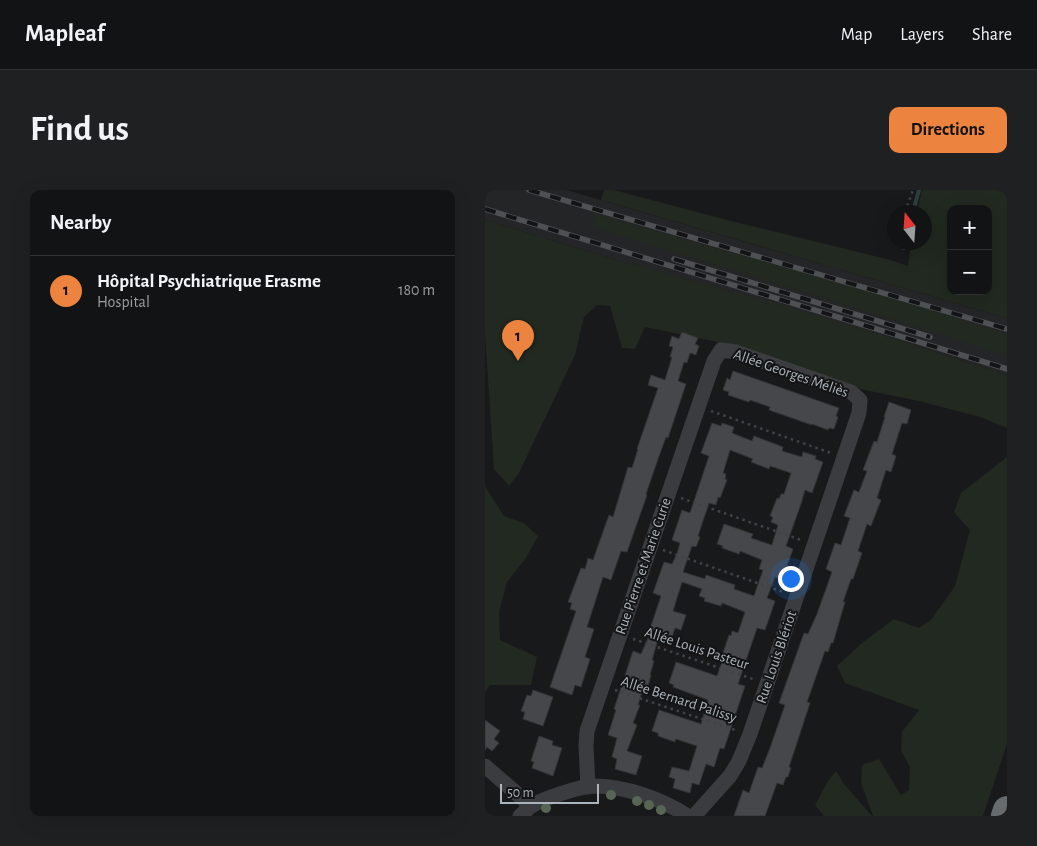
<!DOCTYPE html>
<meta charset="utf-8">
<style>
:root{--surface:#121314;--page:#1f2022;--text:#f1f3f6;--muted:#9c9ea0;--line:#313234;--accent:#ec833f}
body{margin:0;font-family:"Alegreya Sans",sans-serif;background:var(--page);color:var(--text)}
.controls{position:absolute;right:15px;top:15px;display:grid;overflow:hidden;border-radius:10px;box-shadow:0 5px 20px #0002}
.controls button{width:45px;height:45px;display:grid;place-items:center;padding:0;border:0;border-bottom:1px solid var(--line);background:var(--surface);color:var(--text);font:25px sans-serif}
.compass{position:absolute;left:402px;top:15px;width:45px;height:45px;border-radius:50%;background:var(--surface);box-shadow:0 5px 20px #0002;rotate:343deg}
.scale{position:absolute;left:15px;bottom:12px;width:99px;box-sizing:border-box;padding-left:5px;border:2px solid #abb4ba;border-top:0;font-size:14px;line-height:18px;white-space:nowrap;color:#abb4ba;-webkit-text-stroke:4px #131416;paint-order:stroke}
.you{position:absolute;left:305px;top:388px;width:18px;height:18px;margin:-12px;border:4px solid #fff;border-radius:50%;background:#1a73e8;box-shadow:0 0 0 8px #1a73e833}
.badge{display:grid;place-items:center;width:32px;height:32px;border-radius:50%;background:var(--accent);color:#111;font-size:16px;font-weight:700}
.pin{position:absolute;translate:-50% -41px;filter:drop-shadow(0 1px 2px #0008)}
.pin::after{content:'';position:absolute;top:26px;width:18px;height:15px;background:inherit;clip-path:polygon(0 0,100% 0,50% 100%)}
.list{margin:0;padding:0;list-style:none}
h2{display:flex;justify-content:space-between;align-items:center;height:65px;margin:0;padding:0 20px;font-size:21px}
h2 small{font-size:16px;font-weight:400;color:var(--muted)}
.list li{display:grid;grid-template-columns:32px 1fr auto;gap:15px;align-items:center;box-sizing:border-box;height:70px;padding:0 20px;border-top:1px solid var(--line)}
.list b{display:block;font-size:19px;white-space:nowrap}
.list p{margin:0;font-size:16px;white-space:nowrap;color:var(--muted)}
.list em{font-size:16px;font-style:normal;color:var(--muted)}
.map{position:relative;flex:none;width:522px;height:626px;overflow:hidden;border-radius:10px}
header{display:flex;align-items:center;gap:30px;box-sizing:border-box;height:70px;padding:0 25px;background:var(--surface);border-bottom:1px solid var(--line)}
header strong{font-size:24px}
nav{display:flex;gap:28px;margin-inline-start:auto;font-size:18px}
.intro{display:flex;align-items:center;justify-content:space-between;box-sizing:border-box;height:120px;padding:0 30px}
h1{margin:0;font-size:35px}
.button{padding:12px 22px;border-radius:10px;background:var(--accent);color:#111;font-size:18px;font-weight:700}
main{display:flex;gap:30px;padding:0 30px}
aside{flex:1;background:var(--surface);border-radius:10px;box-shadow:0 5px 20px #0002}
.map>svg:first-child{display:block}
.built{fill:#242527}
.green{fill:#212920;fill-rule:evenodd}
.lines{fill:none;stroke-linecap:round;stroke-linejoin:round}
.stream{stroke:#2f3c3e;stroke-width:4}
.building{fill:#45474a;stroke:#333436;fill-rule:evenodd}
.path{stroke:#404346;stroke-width:2.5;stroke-dasharray:2.5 4;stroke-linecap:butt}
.street{stroke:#3a3c3f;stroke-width:15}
.highway{stroke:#666b70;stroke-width:28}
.rail-casing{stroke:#4d5154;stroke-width:5.5}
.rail{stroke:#131416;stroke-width:4;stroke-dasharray:11;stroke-linecap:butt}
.tree{fill:#576554}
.labels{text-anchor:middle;stroke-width:4;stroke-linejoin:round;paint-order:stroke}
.street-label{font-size:15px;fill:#abb4ba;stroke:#131416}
</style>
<header>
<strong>Mapleaf</strong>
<nav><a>Map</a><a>Layers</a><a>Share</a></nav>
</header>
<div class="intro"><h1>Find us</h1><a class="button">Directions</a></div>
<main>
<aside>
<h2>Nearby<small></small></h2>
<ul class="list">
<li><span class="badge">1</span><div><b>Hôpital Psychiatrique Erasme</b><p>Hospital</p></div><em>180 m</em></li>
</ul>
</aside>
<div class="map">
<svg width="522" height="626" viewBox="0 0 522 626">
<rect width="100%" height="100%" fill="#18191b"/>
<path class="built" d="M0 0H81L522 128V185L404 147 128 69 0 30Z"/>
<g class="green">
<path d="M119 0H129L246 31 406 70 423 76 426 53 440 52V22H432L437 0H522V128L116 10ZM466 19H503V101H466Z"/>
<path d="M110 24 394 104 522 144V165L108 37Z"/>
<path d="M0 30 128 69 290 113 404 147 522 185V238L495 227 434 211 370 198 228 151 160 137 150 159 137 158 125 116 112 115 99 127 90 165 34 283 24 296 9 279 0 144Z"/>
<path d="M522 267V554L498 626H388L376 593 377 575 394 569 416 605 424 600 425 577 416 560 417 542 434 520 360 493 352 476 377 453 409 429 434 438 446 430 470 396 485 340 469 322 476 303Z"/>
<path d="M0 296 19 326 39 333 53 346 41 368 22 392 14 422 15 450 52 467 46 495H5L0 502Z"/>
<path d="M351 581 359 594 387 626H339L330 615 343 591Z"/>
</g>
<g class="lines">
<g class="stream">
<path d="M428 22 434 0"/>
<path d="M419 58 421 52"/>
</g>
</g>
<g class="building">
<path d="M197 142 213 148 210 154 214 156 211 165 205 163 202 173 199 172 193 191 201 194 183 248 181 247 173 269 161 304 162 305 142 362 136 361 126 390 118 387 102 437 109 439 100 467 105 469 96 497 90 495 87 505 65 497 91 421 85 419 87 413 83 412 96 378 100 379 103 368 108 370 124 325 128 327 143 277 147 278 153 259H152L173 198 163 195 166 185 180 190 187 167H185L188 157 184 156 187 146 194 149Z"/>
<path d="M248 181 354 218 351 226 353 227 349 239 344 238 343 240 327 234V235L284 220 285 217 265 210 264 212 243 205 244 202 238 200 242 188 245 190Z"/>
<path d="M404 212 426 220 422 234 417 233 407 264 411 266 406 282 401 280 392 308 396 310 386 336 382 334 373 361 377 363 368 389H366L358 412H360L348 453H346L343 462 340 461 322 512 325 513 304 577 306 578 303 587H301L298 595 292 593 280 626H249L258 600 264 603 273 577 277 578 285 558 300 515 294 513 319 443 323 444 332 424 347 382 341 379 350 353 356 355 365 328 359 326 369 300 374 302 382 281 378 280 389 251 392 252 400 227H399Z"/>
<path d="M227 233 236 236 237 233 249 237 247 243 267 251 269 246 298 257 297 261 317 267 318 262 331 266 330 269 338 272 327 303 320 300 316 314 301 356 308 359 297 390 290 387 282 408 290 411 280 440 272 438 253 494 260 496 239 559 235 558 229 577 221 574 214 595 207 593 205 603 188 598 190 589 184 587 187 577 204 581 212 556 191 549 190 552 173 546V543L167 541 174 520 216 534 223 510 188 497 189 495 184 493 191 472 232 486 240 464 238 463 244 445 246 446 247 441 253 443 260 422 237 413 236 416 219 411 220 408 214 406 217 399 197 392 188 421 201 425 196 440 190 438 187 447 184 446 182 452 173 449 167 470 169 471 165 485H166L163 496 159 495 153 515H155L148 533 152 535 142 561 157 566 151 585 130 579 132 569 127 567 132 548 123 545 131 520 129 519 148 461 156 464 164 446 163 445 176 406 168 403 179 372 187 374 192 364 195 353 187 350 197 320 205 323 224 266 216 263ZM245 260 268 269 266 272 284 279 285 276 306 283 299 304H296L294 309 292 308 285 326 288 327 286 332 293 335 287 355 266 348 268 344 239 334 232 354 238 356 237 358 254 364 255 361 277 370 274 379 278 380 269 406 249 399 250 395 221 385 220 389 198 382 207 356 211 357 215 347 213 346 224 313 231 315 233 307 235 308 242 290 240 289 241 284 238 283Z"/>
<path d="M48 500 68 507 58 536 38 529 40 522 36 521 42 505 46 506Z"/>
<path d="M0 530 15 541 9 549 14 553 7 561 2 557 0 560Z"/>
<path d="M54 546 68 551 67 555 77 558 68 586 47 578 49 572 46 571Z"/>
</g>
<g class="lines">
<g class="path">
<path d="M420 22 428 0"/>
<path d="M226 221 346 263"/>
<path d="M196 308 316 350"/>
<path d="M178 360 298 402"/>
<path d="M148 449 271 490"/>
<path d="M130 500 253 541"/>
</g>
<g class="street">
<path d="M0 576 46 616"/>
<path d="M103 597 101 556 102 541 229 171 236 160 251 162 366 202 375 210 374 223 265 544 254 571 245 586 209 626"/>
<path d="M35 626C39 623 42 619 46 616 60 608 93 597 108 596 141 596 176 609 203 626"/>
</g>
<path class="highway" d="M520 626 522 620"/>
<defs>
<g id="rail">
<path d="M44 0 522 139"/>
<path d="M0 19 522 179"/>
<path d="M189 69 445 147"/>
</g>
</defs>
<use href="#rail" class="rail-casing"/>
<use href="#rail" class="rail"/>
</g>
<g class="tree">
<circle cx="126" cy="605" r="5"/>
<circle cx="152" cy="611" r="5"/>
<circle cx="164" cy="615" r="5"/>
<circle cx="61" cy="618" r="5"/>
<circle cx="176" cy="620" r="5"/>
</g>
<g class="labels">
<g class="street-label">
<text transform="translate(306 183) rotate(19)" y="5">Allée Georges Méliès</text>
<text transform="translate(158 376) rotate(-71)" y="5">Rue Pierre et Marie Curie</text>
<text transform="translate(212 458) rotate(18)" y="5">Allée Louis Pasteur</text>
<text transform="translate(291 467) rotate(-71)" y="5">Rue Louis Blériot</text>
<text transform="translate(194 509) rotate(18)" y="5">Allée Bernard Palissy</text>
</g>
</g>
</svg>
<div class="controls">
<button>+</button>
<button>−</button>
</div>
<svg class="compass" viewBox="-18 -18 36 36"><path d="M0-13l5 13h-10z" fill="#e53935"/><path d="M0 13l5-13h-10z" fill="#9c9ea0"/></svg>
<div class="scale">50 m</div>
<div class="you"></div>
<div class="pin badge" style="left:33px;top:171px">1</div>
</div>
</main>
